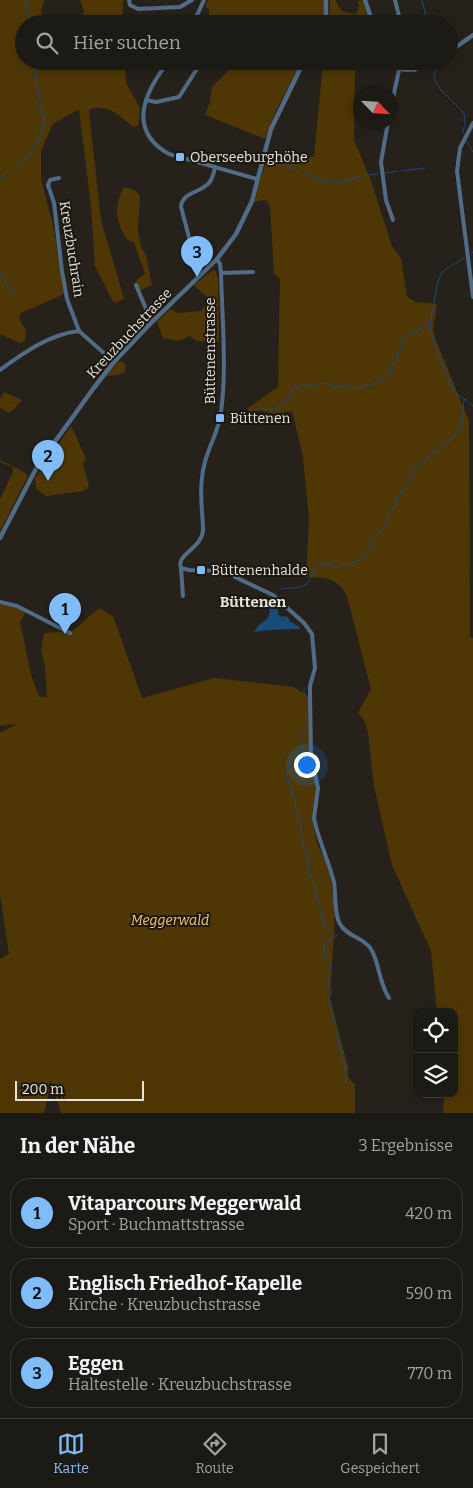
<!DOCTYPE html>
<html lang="de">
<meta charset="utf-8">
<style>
:root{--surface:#1c1a14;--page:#292722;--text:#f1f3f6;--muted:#a0a1a0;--line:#3a3834;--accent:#81bcfa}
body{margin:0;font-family:Bitter,serif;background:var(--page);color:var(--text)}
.controls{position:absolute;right:15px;bottom:15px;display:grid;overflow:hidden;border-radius:10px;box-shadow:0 2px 8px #0003}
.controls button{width:45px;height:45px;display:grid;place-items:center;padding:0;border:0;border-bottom:1px solid var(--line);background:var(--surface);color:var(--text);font:25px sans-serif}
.compass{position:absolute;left:353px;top:85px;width:45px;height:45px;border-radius:50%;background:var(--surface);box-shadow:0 2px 8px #0003;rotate:115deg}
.scale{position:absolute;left:15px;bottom:12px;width:129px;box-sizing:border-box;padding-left:5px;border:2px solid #e6e3de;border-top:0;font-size:14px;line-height:18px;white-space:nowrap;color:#e6e3de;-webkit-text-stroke:4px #1d1912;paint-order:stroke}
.you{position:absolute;left:306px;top:764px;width:18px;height:18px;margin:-12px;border:4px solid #fff;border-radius:50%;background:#1a73e8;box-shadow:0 0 0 8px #1a73e833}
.badge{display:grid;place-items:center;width:32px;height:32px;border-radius:50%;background:var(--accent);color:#111;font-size:16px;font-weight:700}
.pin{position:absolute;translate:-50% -41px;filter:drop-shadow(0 1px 2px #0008)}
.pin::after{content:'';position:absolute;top:26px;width:18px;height:15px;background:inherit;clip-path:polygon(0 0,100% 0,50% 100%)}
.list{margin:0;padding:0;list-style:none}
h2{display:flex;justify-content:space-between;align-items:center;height:65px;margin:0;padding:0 20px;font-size:21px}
h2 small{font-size:16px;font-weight:400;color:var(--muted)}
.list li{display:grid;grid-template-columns:32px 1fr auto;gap:15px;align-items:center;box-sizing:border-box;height:70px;margin:0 10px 10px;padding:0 10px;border:1px solid var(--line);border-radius:20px}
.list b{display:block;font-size:19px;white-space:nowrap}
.list p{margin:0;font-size:16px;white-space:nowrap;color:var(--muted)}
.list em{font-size:16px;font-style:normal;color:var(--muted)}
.icon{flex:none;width:28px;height:28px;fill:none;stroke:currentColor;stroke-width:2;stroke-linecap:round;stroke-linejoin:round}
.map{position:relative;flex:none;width:473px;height:1113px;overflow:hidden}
.search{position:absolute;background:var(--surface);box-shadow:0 2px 8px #0003;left:15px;right:15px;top:15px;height:55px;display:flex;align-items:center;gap:12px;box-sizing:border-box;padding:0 18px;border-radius:28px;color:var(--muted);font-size:19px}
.sheet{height:305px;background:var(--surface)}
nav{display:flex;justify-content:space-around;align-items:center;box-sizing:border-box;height:70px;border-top:1px solid var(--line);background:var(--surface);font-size:14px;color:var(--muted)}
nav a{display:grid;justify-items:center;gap:2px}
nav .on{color:var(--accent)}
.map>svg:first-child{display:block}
.green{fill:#4e3705}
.water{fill:#184a7a}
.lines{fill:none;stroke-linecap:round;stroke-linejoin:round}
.stream{stroke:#184a7a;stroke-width:1}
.minor{stroke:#516b87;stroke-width:4}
.tertiary{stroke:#516b87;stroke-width:4.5}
.poi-dot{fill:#81bcfa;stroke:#1d1912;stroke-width:2}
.labels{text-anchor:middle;stroke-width:4;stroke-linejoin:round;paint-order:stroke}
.poi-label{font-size:14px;fill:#e6e3de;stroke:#1d1912;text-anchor:start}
.street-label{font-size:14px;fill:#e6e3de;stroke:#1d1912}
.park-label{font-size:14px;font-style:italic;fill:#facb72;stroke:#1d1912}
.neighbourhood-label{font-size:15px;font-weight:bold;fill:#e6e3de;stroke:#1d1912}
</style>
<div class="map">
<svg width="473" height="1113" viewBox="0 0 473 1113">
<rect width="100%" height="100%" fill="#26221b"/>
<g class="green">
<path d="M0 0H44L41 11 45 24H24V61H124L126 83 140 108 138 126 133 127C119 115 109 104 90 109L89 112 101 220 124 299 114 303 95 266 91 206 79 109 53 124 41 151V179L54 229 64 294 21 313 19 319 26 330 25 341 20 343 0 334Z"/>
<path d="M80 0H123L122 24H82L84 10Z"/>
<path d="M208 0H324L325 8 321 24H218L209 15V9L205 7Z"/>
<path d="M330 0H335L342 11 353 14 357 12 359 5 357 2 362 0 370 24H327L330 10Z"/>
<path d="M236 61H302L275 113 265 139 205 115 210 102 212 87 232 67Z"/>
<path d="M317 61H357L355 75 354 140 370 178 392 246 401 258 407 297 416 302 437 304 433 329 435 338 469 421 470 637 473 638V1113H443L444 1094H454V1012H437L431 951 392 865 374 786 368 732 364 720 358 713 371 689 347 596C338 577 325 578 306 577L309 519 303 457 292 411 275 414 262 411H249L248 408 278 387 280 279 274 273 270 206 266 200 254 202 266 161 314 157 323 64Z"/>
<path d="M123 188C131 188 136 189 140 196L138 231 141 246 146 255 152 285 139 291 136 280 145 274 134 242 127 240C115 220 114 209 123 188Z"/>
<path d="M213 270 216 271 218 279 219 342 196 341 190 336 179 341 163 338 157 322 170 309 178 313 201 311 210 300 194 285Z"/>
<path d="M122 361 126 365 125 372 117 375 106 376 118 362Z"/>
<path d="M4 392 22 400 10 413 0 408V399Z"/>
<path d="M71 426 86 458 83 464 89 487 83 491 46 496 36 489 35 478Z"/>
<path d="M0 460 24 472 28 476 0 531V499L13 472 12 467 0 462Z"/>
<path d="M2 603 26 611 20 622 31 674 39 697H47L45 667 41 650 44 633 73 631 99 608 113 616 142 698 214 678 294 687 311 698 309 758 311 770 317 786 313 824 317 843 327 865 331 877 335 915 330 999 348 1067V1077L355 1085V1113H61L53 1088H50L44 1113H0V959L9 954 0 894V733L17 724 0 726V605Z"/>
</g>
<path class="water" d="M270 597 271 605 277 608 279 615 282 617 285 616 289 618 290 622 294 623 296 626 297 625 301 629 269 630 254 632 259 625 268 618 270 610 266 603Z"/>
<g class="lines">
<g class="stream">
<path d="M25 0 29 24"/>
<path d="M422 0 428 24"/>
<path d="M437 64 434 79 440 89 464 113 465 121 463 133"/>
<path d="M466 141 473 152"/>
<path d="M281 162 299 172"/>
<path d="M16 166 24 162 40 136 44 121 41 108 36 73 33 61"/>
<path d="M402 171 425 168"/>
<path d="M385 173 397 171"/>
<path d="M305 174 328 182 344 183 354 177 378 174"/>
<path d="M0 177H3L8 171"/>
<path d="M471 254 473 252"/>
<path d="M464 258 442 272 437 285 430 324 434 344 453 391 467 401"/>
<path d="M0 273 14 297"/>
<path d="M469 403 473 406"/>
<path d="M259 408 273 410 286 402 291 391 302 386 326 383 333 386 361 388 375 383 390 374 391 366 397 361C398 352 402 346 404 337L430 324"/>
<path d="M281 589C301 586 308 591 314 569L326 563 331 564 333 568C343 568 350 562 360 560L363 554 371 548V540C382 533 388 525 388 512L395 507 399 494 409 484 413 469 454 438 462 427 464 399"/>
<path d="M304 696V689"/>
<path d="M306 711 305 730 302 733 301 748 290 761 286 774 295 800 296 809 298 813 297 821 301 826C298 843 313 856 308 872L313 880 324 926 337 936 330 939 324 945V950L331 965 327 985 332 991 329 997 346 1073V1085"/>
<path d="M297 754 308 767 314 780"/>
</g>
<g class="minor">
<path d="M129 0 130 5 138 9 180 7 192 0"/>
<path d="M395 0 401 24"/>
<path d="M193 24 204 0"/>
<path d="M169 61C145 91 126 130 169 154L257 179"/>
<path d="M413 61 415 70"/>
<path d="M146 100 156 102 179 97 202 61"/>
<path d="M390 112 399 70"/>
<path d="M388 122 381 162 386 200 393 220"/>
<path d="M473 123 460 148 457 171 473 297"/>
<path d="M59 178 50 180 48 185 54 203 62 271 67 299 79 331"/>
<path d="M190 241 181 207C182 192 200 193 209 183 212 179 214 173 215 167"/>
<path d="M217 259 220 264 221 273C222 317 227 369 221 412 219 431 208 447 204 466 199 486 202 507 203 527 205 548 175 554 181 568L189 570 253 572 273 570"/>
<path d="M221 273 253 272"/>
<path d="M136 285 149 316 153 321"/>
<path d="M0 370C23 353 50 334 79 331L114 362"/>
<path d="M181 568 183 596"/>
<path d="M233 571 235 577 273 595 304 623 312 634 315 668 310 686V694L311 755 318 788 314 818 316 827C321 845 329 863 334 882 336 894 334 914 340 924 347 937 366 938 372 951 380 966 379 983 389 998"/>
<path d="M0 602 17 606 70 633"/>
</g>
<g class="tertiary">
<path d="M365 0 373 24"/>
<path d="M323 24 326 14V0"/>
<path d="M449 52 473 35"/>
<path d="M387 61C401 75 418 70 433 61"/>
<path d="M0 538 38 465 93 389 114 362 151 323 217 259 236 234 252 201 271 129 304 61"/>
</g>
</g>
<g class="poi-dot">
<rect x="175" y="152" width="10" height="10" rx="2.5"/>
<rect x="215" y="413" width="10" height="10" rx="2.5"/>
<rect x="196" y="565" width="10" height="10" rx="2.5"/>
</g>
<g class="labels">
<g class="poi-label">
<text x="190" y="162">Oberseeburghöhe</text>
<text x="230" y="423">Büttenen</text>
<text x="211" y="575">Büttenenhalde</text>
</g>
<g class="street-label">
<text transform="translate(72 249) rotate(81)" y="5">Kreuzbuchrain</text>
<text transform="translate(129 333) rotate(-47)" y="5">Kreuzbuchstrasse</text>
<text transform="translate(210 351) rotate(-90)" y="5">Büttenenstrasse</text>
</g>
<g class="park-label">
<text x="170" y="925">Meggerwald</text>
</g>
<g class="neighbourhood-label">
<text x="253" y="607">Büttenen</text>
</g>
</g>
</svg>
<div class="controls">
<button><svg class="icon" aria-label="locate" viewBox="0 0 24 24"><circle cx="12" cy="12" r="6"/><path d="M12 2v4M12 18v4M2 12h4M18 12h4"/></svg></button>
<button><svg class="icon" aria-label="layers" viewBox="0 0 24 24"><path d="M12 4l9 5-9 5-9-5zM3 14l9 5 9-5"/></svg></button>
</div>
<svg class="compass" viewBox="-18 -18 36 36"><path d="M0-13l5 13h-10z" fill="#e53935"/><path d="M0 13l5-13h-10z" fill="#a0a1a0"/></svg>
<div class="scale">200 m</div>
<div class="you"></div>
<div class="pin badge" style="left:65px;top:634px">1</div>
<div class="pin badge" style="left:48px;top:481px">2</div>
<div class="pin badge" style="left:197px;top:277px">3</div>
<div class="search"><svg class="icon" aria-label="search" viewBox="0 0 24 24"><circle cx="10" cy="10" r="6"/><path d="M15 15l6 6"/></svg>Hier suchen</div>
</div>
<section class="sheet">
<h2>In der Nähe<small>3 Ergebnisse</small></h2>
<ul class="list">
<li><span class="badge">1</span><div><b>Vitaparcours Meggerwald</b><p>Sport · Buchmattstrasse</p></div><em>420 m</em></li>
<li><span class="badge">2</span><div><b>Englisch Friedhof-Kapelle</b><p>Kirche · Kreuzbuchstrasse</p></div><em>590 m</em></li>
<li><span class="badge">3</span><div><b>Eggen</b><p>Haltestelle · Kreuzbuchstrasse</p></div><em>770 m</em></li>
</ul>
</section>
<nav>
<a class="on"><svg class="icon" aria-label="map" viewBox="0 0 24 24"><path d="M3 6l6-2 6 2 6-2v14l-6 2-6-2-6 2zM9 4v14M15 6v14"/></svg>Karte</a>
<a><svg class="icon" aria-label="directions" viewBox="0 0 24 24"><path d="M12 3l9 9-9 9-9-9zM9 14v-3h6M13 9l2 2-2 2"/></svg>Route</a>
<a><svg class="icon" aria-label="saved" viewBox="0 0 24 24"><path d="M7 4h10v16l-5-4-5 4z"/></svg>Gespeichert</a>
</nav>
